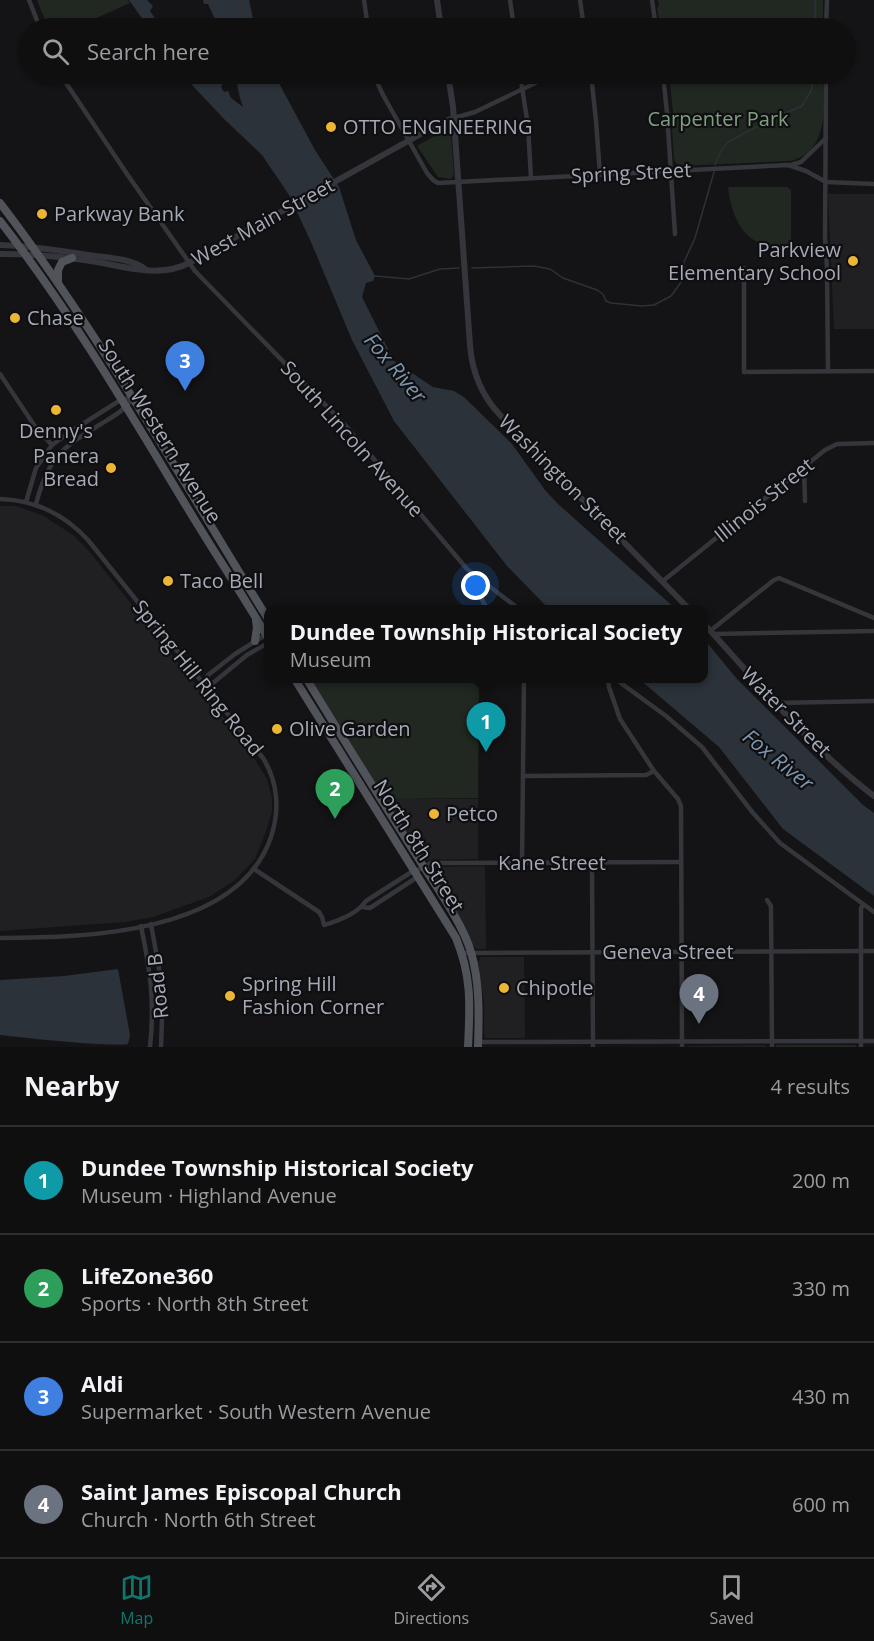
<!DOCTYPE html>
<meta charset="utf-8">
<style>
:root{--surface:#0f0f10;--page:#181819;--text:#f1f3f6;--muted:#9b9c9f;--line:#2f2f30;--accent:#0f766e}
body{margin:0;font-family:"Open Sans",sans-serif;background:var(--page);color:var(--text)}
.you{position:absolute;left:476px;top:586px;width:21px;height:21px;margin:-15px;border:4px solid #fff;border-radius:50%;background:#1a73e8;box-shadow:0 0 0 9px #1a73e833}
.badge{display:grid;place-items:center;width:39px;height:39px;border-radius:50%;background:var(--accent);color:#fff;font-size:20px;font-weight:700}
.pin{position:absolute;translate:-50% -50px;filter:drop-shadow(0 2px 3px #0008)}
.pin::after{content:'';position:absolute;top:32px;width:21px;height:18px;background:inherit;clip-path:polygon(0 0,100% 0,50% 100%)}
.popup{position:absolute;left:264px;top:605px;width:444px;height:78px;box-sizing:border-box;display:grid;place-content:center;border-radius:12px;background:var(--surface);filter:drop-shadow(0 2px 4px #0005);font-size:20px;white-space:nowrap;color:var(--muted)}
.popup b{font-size:22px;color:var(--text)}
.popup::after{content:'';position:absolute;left:50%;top:100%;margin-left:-12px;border:12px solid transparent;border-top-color:var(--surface)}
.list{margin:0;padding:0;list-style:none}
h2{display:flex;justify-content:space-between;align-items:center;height:78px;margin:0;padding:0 24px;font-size:26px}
h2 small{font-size:20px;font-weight:400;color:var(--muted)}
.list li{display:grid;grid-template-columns:39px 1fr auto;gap:18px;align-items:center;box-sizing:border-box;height:108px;padding:0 24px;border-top:2px solid var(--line)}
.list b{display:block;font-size:22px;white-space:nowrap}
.list p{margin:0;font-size:20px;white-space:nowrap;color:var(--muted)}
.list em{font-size:20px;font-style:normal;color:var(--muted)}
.icon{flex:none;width:33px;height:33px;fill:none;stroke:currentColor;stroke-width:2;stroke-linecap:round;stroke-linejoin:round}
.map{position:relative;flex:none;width:874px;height:1047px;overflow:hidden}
.search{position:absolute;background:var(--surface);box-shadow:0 2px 4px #0004;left:18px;right:18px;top:18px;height:66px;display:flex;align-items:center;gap:15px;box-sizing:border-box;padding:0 21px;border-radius:33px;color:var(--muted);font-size:22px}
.sheet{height:510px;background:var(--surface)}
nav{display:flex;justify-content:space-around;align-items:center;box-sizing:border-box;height:84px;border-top:2px solid var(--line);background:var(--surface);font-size:16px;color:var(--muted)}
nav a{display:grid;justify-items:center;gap:3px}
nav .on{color:var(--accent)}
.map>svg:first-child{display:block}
.built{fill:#202023}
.green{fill:#202821}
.water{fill:#2b3239}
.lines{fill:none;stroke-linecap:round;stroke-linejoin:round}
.stream{stroke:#2b3239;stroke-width:1.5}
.minor{stroke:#35363b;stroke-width:4.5}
.tertiary{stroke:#35363b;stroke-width:6}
.primary{stroke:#51535a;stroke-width:8}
.poi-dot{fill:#edb535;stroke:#0f0f11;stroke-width:2}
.labels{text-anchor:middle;stroke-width:4.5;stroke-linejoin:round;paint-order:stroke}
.park-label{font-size:20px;fill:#7ea081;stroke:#0f0f11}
.poi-label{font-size:20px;fill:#a6aab6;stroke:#0f0f11;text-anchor:start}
.street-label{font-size:20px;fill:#a6aab6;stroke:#0f0f11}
.water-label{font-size:21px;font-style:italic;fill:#7e97b0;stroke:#0f0f11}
</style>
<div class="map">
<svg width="874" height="1047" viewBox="0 0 874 1047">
<rect width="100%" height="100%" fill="#141416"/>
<g class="built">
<path d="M828 194H874V329H834Z"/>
<path d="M0 506H16L42 515 73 535 89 551 200 690 240 736 267 779 272 798V812L265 834 255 859 235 880 209 897 153 917 125 922 0 931Z"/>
<path d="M385 799H478V859L423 860Z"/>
<path d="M485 866 486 949H477L472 945 431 872 434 867Z"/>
<path d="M481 957H524L525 1038H485L484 1032V1002L478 962Z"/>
<path d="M764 1045 767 1047H687L690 1046Z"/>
</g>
<g class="green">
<path d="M37 0H128L130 3 74 28H48Z"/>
<path d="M658 0H823V28H660L657 8 659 6Z"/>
<path d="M669 74H823C823 106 831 149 791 161L678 166 674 160 671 113 673 112Z"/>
<path d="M445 130 451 135 454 174 451 179 438 177 417 146Z"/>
<path d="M728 187H787L791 190V250C749 249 733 227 728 187Z"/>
<path d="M311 679H479L478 798 385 799Z"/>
<path d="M776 1045H855L857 1047H776Z"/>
</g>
<g class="water">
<path d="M129 0H147L153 6 150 11 161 27 166 28H149Z"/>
<path d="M203 0H249L255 28H219L208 4H204Z"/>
<path d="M184 74H218L223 84 221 87 224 92 228 91 231 98 243 107 240 98 235 74H274L315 150 339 187 356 240 375 276 373 281 366 283 362 297 394 361 433 387 454 391 464 397 512 444 545 490 558 504 676 609H549L507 566 394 421 352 340 311 242 289 195 262 155 225 120 191 84Z"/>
<path d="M704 639 737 679 863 805 874 813V896L783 829 719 747 639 679 704 678Z"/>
<path d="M118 969 130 1035 128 1044C110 1047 25 1038 0 1035V980L64 976Z"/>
</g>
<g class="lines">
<g class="stream">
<path d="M815 28V0"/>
<path d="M715 165C718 155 722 147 730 141L771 119 802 106 812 89 813 74"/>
<path d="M472 268 534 266 550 269 563 278 597 290 603 294 606 301 611 303 642 306 654 305 671 296 682 281 685 269 684 262 695 238 714 172"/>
<path d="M375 276 409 279 440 269 459 268"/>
</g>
<g class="minor">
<path d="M29 0 40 28"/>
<path d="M364 0 368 28"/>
<path d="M510 0 514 28"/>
<path d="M580 0 584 28"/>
<path d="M652 0 656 28"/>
<path d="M645 28 655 24"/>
<path d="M826 28 827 0"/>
<path d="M60 74 127 174 195 271 345 425 467 569 520 610"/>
<path d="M375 74 377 82 383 95 427 173 433 180 438 183 788 165 806 171 826 182 874 184"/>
<path d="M520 74 528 126 531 178"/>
<path d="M591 74 596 121 600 174"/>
<path d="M663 74 667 113 675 234"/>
<path d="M826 74 825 237 827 268 828 371"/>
<path d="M454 118 475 112 554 74"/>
<path d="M791 165 801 162 826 138"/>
<path d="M744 268V372L874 371"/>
<path d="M0 374 34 425 52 445"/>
<path d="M804 468 805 501"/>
<path d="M0 499C36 500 64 514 88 540L263 758C278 782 280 810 271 837 238 934 85 938 0 938"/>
<path d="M26 502 36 468 52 445 70 432 122 399 133 398"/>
<path d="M36 504C48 458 61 448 101 424 114 416 125 410 133 398"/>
<path d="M663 581 825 450 837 444 874 443"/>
<path d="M483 582C477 592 482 601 488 610"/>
<path d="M710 631 774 580 779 578 874 618"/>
<path d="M713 634 874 631"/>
<path d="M608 678 609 687 620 719 654 771 678 799 681 806 682 1047"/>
<path d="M614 678 666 716 702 747 753 813 780 843 874 912"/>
<path d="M204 684 208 675 235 654 267 634"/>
<path d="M204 684 213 683 247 655 268 643"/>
<path d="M776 703 874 701"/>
<path d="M523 776 646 775 654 771"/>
<path d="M592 862 593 1047"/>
<path d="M522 863 524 678"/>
<path d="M254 869 319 912 322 917 324 925C338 921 357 914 366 901L413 871 424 868 430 863 681 862"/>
<path d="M767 900 771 906 772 1047"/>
<path d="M362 907 370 908 419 876"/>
<path d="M151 924 163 991 161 1047"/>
<path d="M141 926C150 969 155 1003 150 1047"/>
<path d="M462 953 874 951"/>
<path d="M478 1042 874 1041"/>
<path d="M861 1047V908L863 905"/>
</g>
<g class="tertiary">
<path d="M437 0 441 28"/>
<path d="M448 74 453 107 470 345C472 372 481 395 500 415L690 610"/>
<path d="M0 245C32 246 63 251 95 256 111 258 132 259 145 269"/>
<path d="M0 254C28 254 56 256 84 260 118 264 157 280 189 263L444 121 454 118"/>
<path d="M704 624C758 682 809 747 874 796"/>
</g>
<g class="primary">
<path d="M0 203C100 334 181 479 268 619"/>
<path d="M0 221C74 316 134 420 196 522 220 561 245 599 268 638"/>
<path d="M58 281V270L62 262 72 258"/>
<path d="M255 641 257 627 256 621"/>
<path d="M294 678 456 938C472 977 470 1006 468 1047"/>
<path d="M306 678C342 737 378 795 415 853 432 881 462 921 471 952 480 983 479 1015 478 1047"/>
</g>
</g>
<g class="poi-dot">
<circle cx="331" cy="127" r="6"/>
<circle cx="42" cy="214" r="6"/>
<circle cx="853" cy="261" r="6"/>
<circle cx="15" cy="318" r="6"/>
<circle cx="56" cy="410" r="6"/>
<circle cx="111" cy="468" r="6"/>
<circle cx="168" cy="581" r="6"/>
<circle cx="277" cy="729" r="6"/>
<circle cx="434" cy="814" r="6"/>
<circle cx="504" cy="988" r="6"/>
<circle cx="230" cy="996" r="6"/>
</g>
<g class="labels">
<g class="park-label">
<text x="718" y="126">Carpenter Park</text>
</g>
<g class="poi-label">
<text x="343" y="134">OTTO ENGINEERING</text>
<text x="54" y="221">Parkway Bank</text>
<text x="841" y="257" text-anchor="end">Parkview<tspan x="841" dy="23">Elementary School</tspan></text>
<text x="27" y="325">Chase</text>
<text x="56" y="438" text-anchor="middle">Denny's</text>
<text x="99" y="463" text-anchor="end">Panera<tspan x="99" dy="23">Bread</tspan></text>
<text x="180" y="588">Taco Bell</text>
<text x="289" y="736">Olive Garden</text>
<text x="446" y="821">Petco</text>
<text x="242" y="991">Spring Hill<tspan x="242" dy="23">Fashion Corner</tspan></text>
<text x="516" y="995">Chipotle</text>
</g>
<g class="street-label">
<text transform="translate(631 173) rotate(-3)" y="7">Spring Street</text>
<text transform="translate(263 222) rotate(-29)" y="7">West Main Street</text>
<text transform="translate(160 431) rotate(58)" y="7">South Western Avenue</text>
<text transform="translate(352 439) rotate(48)" y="7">South Lincoln Avenue</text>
<text transform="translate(563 479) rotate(45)" y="7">Washington Street</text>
<text transform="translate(764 500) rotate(-39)" y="7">Illinois Street</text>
<text transform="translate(198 678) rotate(51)" y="7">Spring Hill Ring Road</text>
<text transform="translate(786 712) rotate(45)" y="7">Water Street</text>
<text transform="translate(419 846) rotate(58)" y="7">North 8th Street</text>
<text x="552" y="870">Kane Street</text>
<text x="668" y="959">Geneva Street</text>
<text transform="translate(158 986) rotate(-96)" y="7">Road B</text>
</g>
<g class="water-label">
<text transform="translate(395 368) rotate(50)" y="7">Fox River</text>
<text transform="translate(778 760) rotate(39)" y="7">Fox River</text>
</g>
</g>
</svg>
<div class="you"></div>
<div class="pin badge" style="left:486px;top:752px;background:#0f9aa8">1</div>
<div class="popup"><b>Dundee Township Historical Society</b>Museum</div>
<div class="pin badge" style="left:335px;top:819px;background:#2e9e5b">2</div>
<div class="pin badge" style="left:185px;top:391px;background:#3f7fe0">3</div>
<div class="pin badge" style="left:699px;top:1024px;background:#6b7280">4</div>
<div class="search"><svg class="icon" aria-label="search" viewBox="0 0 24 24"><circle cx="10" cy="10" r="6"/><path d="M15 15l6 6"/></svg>Search here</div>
</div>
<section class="sheet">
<h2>Nearby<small>4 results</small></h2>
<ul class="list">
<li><span class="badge" style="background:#0f9aa8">1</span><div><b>Dundee Township Historical Society</b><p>Museum · Highland Avenue</p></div><em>200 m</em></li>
<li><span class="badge" style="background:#2e9e5b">2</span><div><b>LifeZone360</b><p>Sports · North 8th Street</p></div><em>330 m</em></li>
<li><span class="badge" style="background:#3f7fe0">3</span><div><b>Aldi</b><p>Supermarket · South Western Avenue</p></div><em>430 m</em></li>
<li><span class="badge" style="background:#6b7280">4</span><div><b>Saint James Episcopal Church</b><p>Church · North 6th Street</p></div><em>600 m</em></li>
</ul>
</section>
<nav>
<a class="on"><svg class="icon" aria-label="map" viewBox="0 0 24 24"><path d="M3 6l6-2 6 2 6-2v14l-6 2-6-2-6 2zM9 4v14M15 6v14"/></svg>Map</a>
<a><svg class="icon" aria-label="directions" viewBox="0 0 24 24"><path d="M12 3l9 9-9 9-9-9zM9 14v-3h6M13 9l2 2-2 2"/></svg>Directions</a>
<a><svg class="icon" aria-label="saved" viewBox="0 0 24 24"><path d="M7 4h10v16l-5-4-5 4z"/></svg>Saved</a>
</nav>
